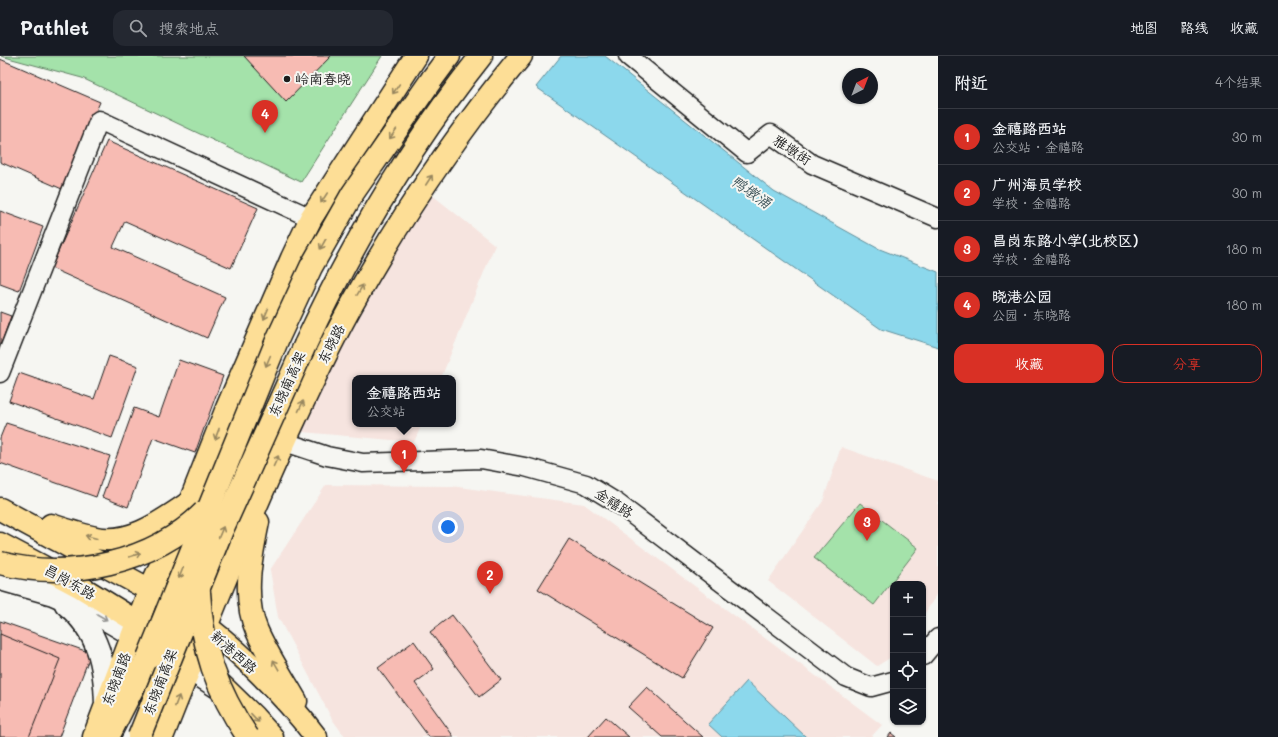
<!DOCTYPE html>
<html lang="zh">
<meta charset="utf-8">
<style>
:root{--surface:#171b24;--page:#242831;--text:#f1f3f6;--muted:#9ea1a6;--line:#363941;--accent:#d93025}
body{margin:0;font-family:Mali,"LXGW WenKai TC",sans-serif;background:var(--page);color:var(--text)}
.controls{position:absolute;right:12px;bottom:12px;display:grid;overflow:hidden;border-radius:8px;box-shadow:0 1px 3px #0004}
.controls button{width:36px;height:36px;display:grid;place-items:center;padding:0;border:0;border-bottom:1px solid var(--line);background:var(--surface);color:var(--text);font:20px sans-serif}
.compass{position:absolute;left:842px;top:12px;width:36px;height:36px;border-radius:50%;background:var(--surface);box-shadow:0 1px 3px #0004;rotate:42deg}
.you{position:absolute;left:448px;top:471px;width:14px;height:14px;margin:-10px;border:3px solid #fff;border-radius:50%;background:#1a73e8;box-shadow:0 0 0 6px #1a73e833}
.badge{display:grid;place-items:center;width:26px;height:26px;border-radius:50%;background:var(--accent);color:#fff;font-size:13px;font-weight:700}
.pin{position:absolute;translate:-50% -33px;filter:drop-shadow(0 1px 2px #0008)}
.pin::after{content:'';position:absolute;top:21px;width:14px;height:12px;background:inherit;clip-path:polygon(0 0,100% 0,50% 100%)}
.popup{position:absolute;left:352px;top:319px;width:104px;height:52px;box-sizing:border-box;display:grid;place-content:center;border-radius:8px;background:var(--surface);filter:drop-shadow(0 1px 3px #0005);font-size:13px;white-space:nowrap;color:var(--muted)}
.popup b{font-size:15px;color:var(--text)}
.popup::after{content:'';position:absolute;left:50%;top:100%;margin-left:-8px;border:8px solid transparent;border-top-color:var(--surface)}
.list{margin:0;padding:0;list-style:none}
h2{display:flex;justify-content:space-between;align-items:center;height:52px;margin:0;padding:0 16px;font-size:17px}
h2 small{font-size:13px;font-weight:400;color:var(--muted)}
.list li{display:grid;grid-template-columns:26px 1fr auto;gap:12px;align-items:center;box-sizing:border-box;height:56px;padding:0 16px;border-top:1px solid var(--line)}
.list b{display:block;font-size:15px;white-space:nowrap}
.list p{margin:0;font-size:13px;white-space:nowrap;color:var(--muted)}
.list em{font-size:13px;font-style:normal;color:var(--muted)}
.actions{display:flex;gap:8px;padding:12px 16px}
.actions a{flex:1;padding:9px 0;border:1px solid var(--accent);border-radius:12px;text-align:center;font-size:14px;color:var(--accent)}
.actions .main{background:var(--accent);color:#fff}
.icon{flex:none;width:22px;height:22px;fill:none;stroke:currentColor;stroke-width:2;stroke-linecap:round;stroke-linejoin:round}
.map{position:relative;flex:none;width:938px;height:681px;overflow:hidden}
header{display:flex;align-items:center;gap:24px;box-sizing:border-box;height:56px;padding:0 20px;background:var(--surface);border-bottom:1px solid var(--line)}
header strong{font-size:19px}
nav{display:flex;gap:22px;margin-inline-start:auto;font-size:14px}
.search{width:280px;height:36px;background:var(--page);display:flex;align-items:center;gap:10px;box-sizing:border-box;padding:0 14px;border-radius:12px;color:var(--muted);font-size:15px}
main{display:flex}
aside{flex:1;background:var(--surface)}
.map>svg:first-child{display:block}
.built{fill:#f6e4df}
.green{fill:#a4e2aa;stroke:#607f63}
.water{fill:#8cd8ec;stroke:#5f8d99}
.building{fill:#f7bbb3;stroke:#1c1c1c}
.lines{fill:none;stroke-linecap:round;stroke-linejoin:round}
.street-casing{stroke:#1c1c1c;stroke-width:21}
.secondary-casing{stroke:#1c1c1c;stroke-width:25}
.primary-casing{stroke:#1c1c1c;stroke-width:25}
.highway-casing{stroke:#1c1c1c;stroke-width:25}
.street{stroke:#f6f6f2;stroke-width:18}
.secondary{stroke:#f6f6f2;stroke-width:22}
.primary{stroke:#fdde96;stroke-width:22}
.highway{stroke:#fdde96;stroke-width:22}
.highway-bridge-casing{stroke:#1c1c1c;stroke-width:25;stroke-linecap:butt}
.highway-bridge{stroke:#fdde96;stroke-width:22}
.oneway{stroke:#98875f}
.oneway2{stroke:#949492}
.poi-dot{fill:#1c1c1c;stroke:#f6f6f2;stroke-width:1.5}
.labels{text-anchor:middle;stroke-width:4;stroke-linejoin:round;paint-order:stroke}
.poi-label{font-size:14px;fill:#1c1c1c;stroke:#f6f6f2;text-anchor:start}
.street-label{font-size:14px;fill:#1c1c1c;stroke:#f6f6f2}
.water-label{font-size:15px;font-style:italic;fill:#3e545a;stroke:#f6f6f2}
</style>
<header>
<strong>Pathlet</strong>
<div class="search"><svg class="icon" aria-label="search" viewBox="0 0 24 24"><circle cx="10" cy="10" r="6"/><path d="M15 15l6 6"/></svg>搜索地点</div>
<nav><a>地图</a><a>路线</a><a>收藏</a></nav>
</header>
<main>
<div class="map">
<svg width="938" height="681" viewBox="0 0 938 681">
<rect width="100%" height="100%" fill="#f6f6f2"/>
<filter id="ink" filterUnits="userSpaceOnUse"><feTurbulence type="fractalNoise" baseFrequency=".025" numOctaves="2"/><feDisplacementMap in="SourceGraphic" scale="8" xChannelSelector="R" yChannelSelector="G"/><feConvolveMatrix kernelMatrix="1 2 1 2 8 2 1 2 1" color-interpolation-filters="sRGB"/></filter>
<g filter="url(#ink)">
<g class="built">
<path d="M431 138 495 189 441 322H355V368H422L414 386 302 376 354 260Z"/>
<path d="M841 391 938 425V537L923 560V528H893V600L877 610 768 525 823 445Z"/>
<path d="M326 429 451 430 584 448 882 669 871 681H345L332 663 278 561 270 514Z"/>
</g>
<g class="green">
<path d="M1 0H382L301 126 82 22Z"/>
<path d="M860 447 918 492 874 549 814 502Z"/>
</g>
<g class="water">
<path d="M561 0H605L774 135 877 192 938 216V291L881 273 536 31Z"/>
<path d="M747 625 806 681H722L708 668Z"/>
</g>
<g class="building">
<path d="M244 0H331L286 46Z"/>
<path d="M0 3 100 46 62 133 0 106Z"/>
<path d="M107 85 258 152 231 212 125 165 113 191 225 241 207 282 51 212Z"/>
<path d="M0 155 43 171 19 235 0 228Z"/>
<path d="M0 256 11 260 0 291Z"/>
<path d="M109 300 138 310 112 382 9 345 19 317 94 343Z"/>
<path d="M179 304 223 320 195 397 153 382 128 451 102 441 134 352 159 361Z"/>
<path d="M6 367 110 400 96 441 0 407V382Z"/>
<path d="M569 483 713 572 682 622 538 533Z"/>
<path d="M452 559 501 624 479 641 430 576Z"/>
<path d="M0 565 91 597 59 681H0Z"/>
<path d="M0 578 60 603 29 681H0Z"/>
<path d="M414 585 434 613 415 627 454 681H429L378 612Z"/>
<path d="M647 631 703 681H662L628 651Z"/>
<path d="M606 661 629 681H588Z"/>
<path d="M891 677 896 681H888Z"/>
</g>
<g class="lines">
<defs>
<g id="street">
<path d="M628 0 747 97 771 78 812 108 938 162"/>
<path d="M0 317 99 64 311 162"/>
<path d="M285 386 327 400 363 407 481 403 525 411 586 428 617 447 846 621 871 631 893 625"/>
<path d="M923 600 938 582"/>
</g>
<g id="secondary">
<path d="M0 523 53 538 92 555 177 605 230 639"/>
<path d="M66 548C99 575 105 609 106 649"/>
</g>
<g id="primary">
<path d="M0 453 163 541"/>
<path d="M258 466C251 500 242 542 257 575 268 600 283 622 296 645"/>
<path d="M51 469C66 474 81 479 96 482 131 489 162 465 189 447"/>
<path d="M0 488 79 530 150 574"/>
<path d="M195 562C235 590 286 641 316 681"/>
<path d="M218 626 254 661 272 681"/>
<path d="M94 681 150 533 190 446 227 352 292 202 311 162 416 0"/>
<path d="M162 681C203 578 243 476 289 376 308 335 327 294 349 254 398 165 456 78 521 0"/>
</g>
<g id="highway">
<path d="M432 23 449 0"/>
<path d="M305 289C353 186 410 89 481 0"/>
<path d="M108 681 148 602"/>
</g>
</defs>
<use href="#street" class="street-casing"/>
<use href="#secondary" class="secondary-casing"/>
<use href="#primary" class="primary-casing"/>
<use href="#highway" class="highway-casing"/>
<use href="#street" class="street"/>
<use href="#secondary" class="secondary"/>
<use href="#primary" class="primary"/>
<use href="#highway" class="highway"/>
<defs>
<g id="highway-bridge">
<path d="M0 507C69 525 153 507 204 456"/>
<path d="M199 536C202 592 216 634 248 681"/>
<path d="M148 602 278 282 311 211 353 137 432 23"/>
<path d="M139 681 222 474 305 289"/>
</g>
</defs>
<use href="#highway-bridge" class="highway-bridge-casing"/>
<use href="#highway-bridge" class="highway-bridge"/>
</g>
<defs><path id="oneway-shaft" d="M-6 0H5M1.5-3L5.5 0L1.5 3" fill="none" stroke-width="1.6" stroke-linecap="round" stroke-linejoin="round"/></defs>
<g class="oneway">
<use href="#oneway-shaft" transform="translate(396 33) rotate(124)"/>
<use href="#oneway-shaft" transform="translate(393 78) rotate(125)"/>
<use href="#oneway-shaft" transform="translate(429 124) rotate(-57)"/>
<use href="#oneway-shaft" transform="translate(324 142) rotate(123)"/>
<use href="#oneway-shaft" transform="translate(323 188) rotate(119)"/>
<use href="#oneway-shaft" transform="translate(360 234) rotate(-60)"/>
<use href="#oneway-shaft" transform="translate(266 258) rotate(113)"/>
<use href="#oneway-shaft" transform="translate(268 305) rotate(113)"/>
<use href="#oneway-shaft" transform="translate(301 350) rotate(-65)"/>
<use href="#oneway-shaft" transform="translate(217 378) rotate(111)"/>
<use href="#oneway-shaft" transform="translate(276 405) rotate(-65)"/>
<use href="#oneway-shaft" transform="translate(221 476) rotate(-67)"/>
<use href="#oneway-shaft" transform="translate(91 481) rotate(-165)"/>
<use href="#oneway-shaft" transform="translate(135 499) rotate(-19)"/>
<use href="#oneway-shaft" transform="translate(181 517) rotate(112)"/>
<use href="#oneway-shaft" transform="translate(276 609) rotate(-120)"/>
<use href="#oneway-shaft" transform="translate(177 645) rotate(-69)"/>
<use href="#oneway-shaft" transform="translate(255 662) rotate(47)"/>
</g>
<use class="oneway2" href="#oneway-shaft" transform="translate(102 561) rotate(30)"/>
</g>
<circle class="poi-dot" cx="287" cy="23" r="4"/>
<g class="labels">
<g class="poi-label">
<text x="295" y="28">岭南春晓</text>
</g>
<g class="street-label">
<text transform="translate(792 94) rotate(33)" y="5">雅墩街</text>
<text transform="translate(331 288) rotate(-63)" y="5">东晓路</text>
<text transform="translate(287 328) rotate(-66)" y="5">东晓南高架</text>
<text transform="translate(614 447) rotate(33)" y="5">金禧路</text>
<text transform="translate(70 526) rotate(29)" y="5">昌岗东路</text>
<text transform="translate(234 596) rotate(42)" y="5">新港西路</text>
<text transform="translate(116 623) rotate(-69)" y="5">东晓南路</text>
<text transform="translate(160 626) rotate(-69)" y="5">东晓南高架</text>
</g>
<g class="water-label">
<text transform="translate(751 136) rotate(35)" y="5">鸭墩涌</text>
</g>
</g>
</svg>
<div class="controls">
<button>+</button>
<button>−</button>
<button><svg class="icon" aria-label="locate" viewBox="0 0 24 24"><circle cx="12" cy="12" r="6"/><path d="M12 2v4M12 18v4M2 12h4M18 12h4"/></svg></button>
<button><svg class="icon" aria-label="layers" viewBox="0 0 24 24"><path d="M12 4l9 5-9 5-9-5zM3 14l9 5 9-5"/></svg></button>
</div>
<svg class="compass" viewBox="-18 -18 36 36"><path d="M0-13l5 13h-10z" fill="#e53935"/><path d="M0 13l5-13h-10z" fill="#9ea1a6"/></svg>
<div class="you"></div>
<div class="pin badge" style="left:404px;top:417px">1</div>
<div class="popup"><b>金禧路西站</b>公交站</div>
<div class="pin badge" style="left:490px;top:538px">2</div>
<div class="pin badge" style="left:867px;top:485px">3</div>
<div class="pin badge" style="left:265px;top:77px">4</div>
</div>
<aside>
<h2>附近<small>4个结果</small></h2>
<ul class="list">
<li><span class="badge">1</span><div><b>金禧路西站</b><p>公交站 · 金禧路</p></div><em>30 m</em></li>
<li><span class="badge">2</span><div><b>广州海员学校</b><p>学校 · 金禧路</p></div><em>30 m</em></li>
<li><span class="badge">3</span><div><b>昌岗东路小学(北校区)</b><p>学校 · 金禧路</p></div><em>180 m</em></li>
<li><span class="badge">4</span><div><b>晓港公园</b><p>公园 · 东晓路</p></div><em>180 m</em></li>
</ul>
<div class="actions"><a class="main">收藏</a><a>分享</a></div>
</aside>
</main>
